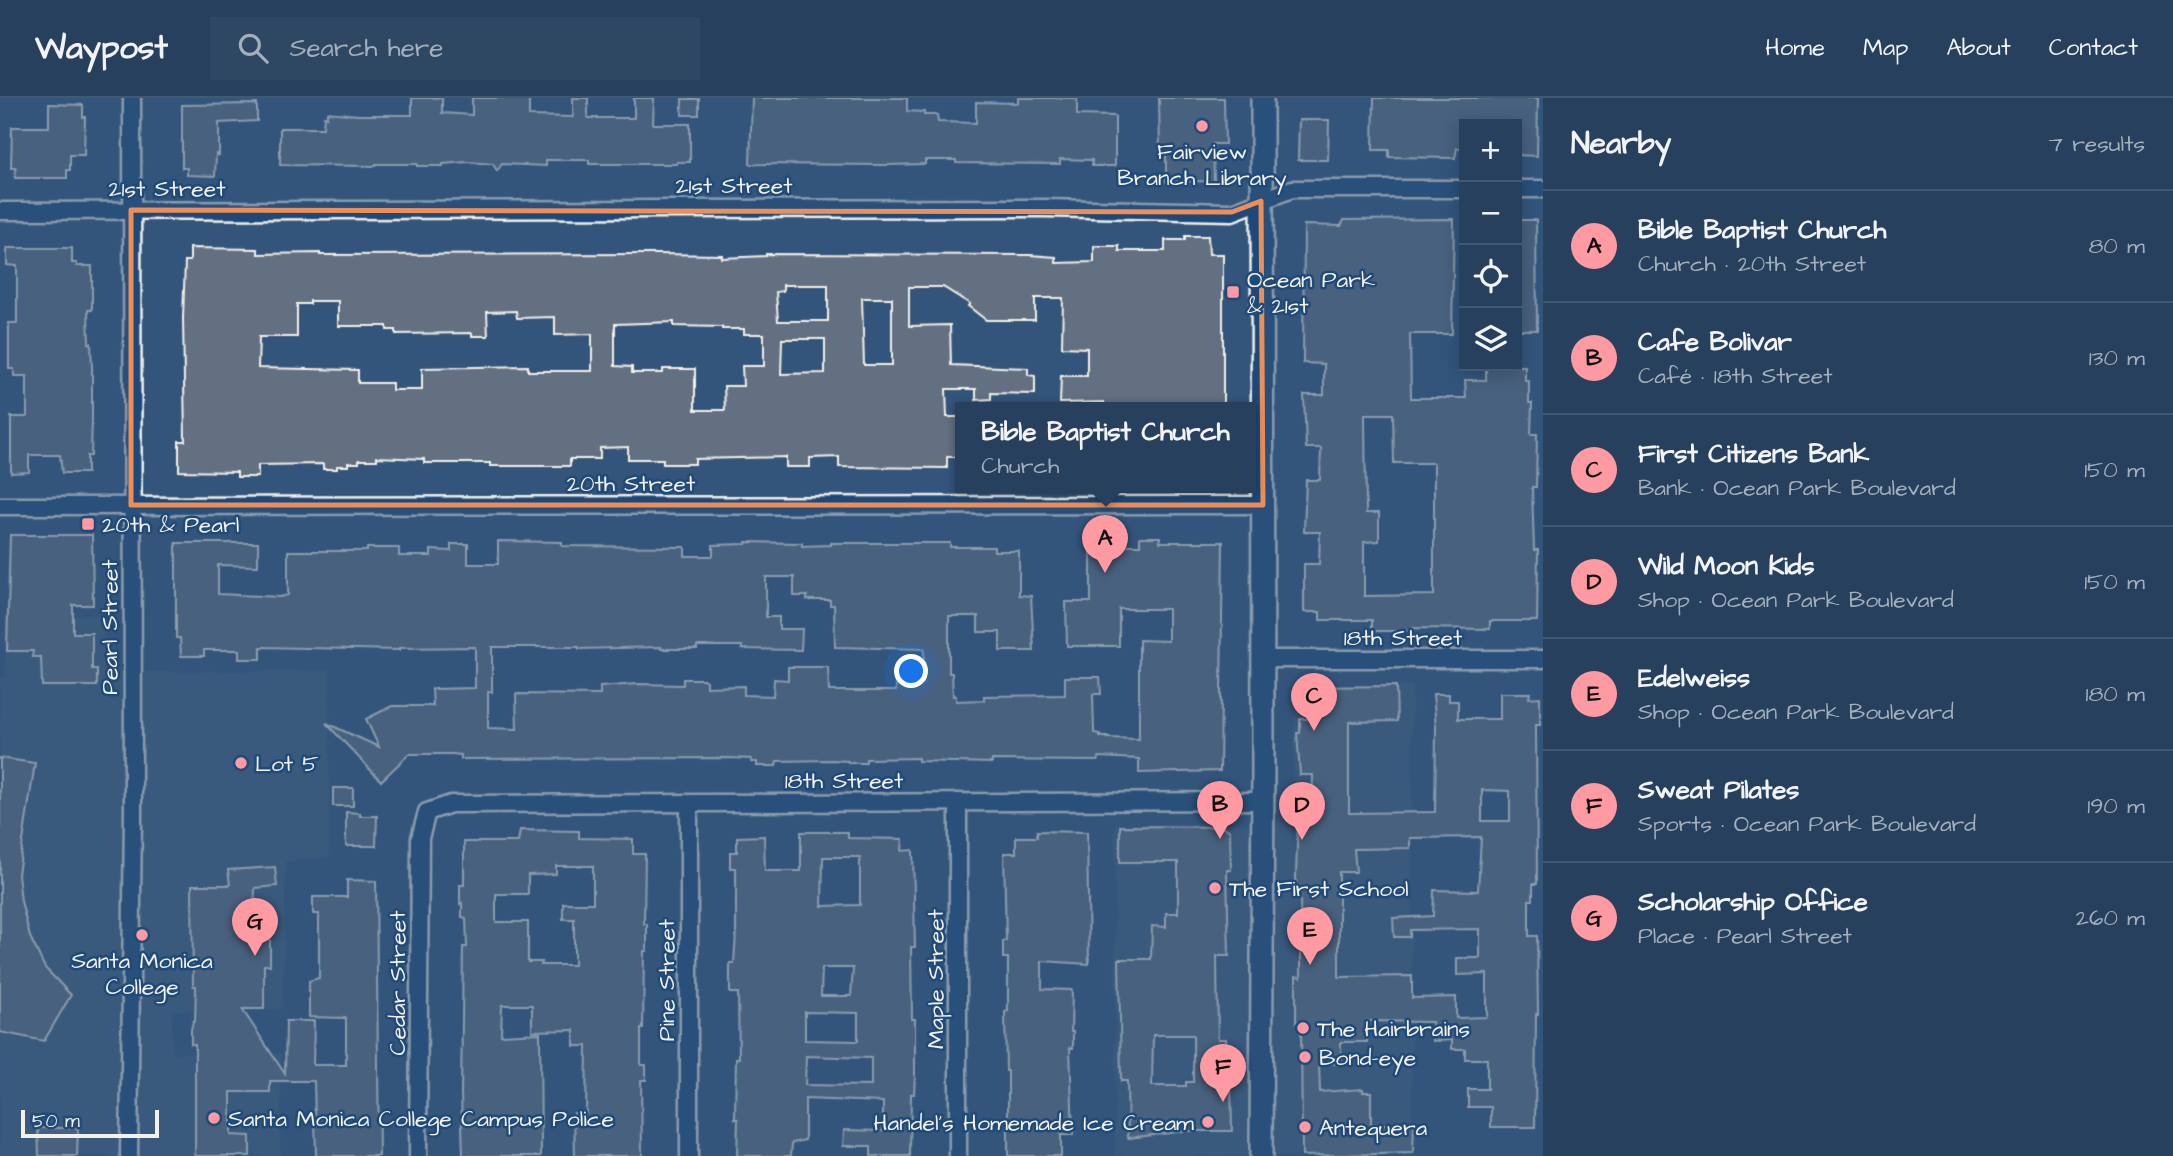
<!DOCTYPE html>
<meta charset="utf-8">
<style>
:root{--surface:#26405d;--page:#2e4763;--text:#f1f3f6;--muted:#a4afbc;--line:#425972;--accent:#ff9aa2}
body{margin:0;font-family:"Architects Daughter",sans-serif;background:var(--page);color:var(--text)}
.controls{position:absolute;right:21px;top:21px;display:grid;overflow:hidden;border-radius:0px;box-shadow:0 4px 18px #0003}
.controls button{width:63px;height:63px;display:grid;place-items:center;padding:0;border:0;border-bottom:2px solid var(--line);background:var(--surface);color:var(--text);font:35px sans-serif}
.scale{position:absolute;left:21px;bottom:18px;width:138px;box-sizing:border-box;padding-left:7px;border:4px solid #f4f1e8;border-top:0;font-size:19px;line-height:24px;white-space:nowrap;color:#f4f1e8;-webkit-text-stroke:5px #1f4a7a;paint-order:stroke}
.you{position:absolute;left:912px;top:574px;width:24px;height:24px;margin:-18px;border:5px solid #fff;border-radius:50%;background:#1a73e8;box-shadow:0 0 0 10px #1a73e833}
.badge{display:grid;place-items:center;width:46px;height:46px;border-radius:50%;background:var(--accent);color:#111;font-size:23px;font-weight:700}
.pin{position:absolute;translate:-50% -58px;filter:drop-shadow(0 2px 4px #0008)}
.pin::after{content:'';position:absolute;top:37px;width:24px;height:21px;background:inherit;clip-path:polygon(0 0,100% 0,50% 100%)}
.popup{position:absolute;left:955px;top:304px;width:301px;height:91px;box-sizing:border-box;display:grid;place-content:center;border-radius:0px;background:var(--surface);filter:drop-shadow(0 2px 5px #0005);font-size:23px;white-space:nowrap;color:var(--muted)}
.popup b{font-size:26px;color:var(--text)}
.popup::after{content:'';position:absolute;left:50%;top:100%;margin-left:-14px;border:14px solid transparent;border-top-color:var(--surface)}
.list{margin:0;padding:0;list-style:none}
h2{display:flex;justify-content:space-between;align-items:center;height:91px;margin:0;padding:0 28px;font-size:30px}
h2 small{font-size:23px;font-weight:400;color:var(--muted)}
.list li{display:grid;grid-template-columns:46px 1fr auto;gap:21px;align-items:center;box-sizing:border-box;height:112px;padding:0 28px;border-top:2px solid var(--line)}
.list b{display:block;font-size:26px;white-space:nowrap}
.list p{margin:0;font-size:23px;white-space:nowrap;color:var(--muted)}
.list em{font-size:23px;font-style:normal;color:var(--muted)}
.icon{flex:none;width:38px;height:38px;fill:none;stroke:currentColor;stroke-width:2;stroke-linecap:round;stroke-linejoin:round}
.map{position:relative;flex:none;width:1543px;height:1058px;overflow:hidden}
header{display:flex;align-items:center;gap:42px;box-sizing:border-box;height:98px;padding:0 35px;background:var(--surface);border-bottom:2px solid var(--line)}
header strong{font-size:33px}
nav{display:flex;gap:38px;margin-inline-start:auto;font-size:24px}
.search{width:490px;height:63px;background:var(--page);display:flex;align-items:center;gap:18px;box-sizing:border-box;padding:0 24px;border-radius:0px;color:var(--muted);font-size:26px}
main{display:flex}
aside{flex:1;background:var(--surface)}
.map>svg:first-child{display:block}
.built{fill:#415d7e}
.building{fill:#627081;stroke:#f4f1e8;stroke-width:2;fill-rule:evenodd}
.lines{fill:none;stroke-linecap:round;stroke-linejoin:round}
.street-casing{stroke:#f4f1e8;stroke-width:21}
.secondary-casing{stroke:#f4f1e8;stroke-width:26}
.street{stroke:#1f4a7a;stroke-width:16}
.secondary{stroke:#1f4a7a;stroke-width:21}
.marked{fill:none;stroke:#ec8e59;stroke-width:5;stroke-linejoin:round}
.poi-dot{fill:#ff9aa2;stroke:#1f4a7a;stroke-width:2.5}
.labels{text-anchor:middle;stroke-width:5;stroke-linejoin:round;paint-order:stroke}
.poi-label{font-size:23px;fill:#f4f1e8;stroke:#1f4a7a;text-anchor:start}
.street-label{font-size:23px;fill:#f4f1e8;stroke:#1f4a7a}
</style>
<header>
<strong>Waypost</strong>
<div class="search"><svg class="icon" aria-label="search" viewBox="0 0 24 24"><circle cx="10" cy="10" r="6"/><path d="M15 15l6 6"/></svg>Search here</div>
<nav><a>Home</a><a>Map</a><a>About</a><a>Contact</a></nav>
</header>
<main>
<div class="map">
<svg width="1543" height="1058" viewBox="0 0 1543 1058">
<rect width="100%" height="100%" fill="#33557c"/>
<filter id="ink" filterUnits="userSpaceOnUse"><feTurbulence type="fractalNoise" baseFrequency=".0143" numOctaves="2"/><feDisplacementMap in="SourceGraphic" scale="14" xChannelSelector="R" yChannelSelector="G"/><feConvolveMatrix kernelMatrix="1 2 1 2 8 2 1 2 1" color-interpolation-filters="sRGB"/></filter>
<g filter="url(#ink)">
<g class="built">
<path d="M5 517H104V574L330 572 329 759 286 764 283 911 172 913 173 955H282L280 1058H0V580H5Z"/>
<path d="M1412 587V1058H1115V726L1292 725 1295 589Z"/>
</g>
<g class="building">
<path d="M412 0H442V15L472 17V0H529V18L573 19V0H588V20H634V0H654L653 26H690V64H677V66H589V62H546V68L502 66 497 73 493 66 467 64 443 66V68H417V66H376L374 68 280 67V30H323L324 18 327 19V14L358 17H412Z"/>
<path d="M752 0H907V13L924 14V17H937L938 24 976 25V4L1018 5V0H1077V17L1115 18V68H1092V62L1060 61V66L956 65V62H925V66L889 67 750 66Z"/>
<path d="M1159 0H1224L1225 46H1213L1214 83 1166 84V55H1160Z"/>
<path d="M1374 0H1538L1537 58 1517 57V26H1464V50H1457L1455 60 1389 59V52H1373Z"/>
<rect x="682" y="1" width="17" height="16"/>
<path d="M49 6 83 7V19H85L84 57H70V72H67V80H15L16 70H11L12 29H49Z"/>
<path d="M257 6V23L219 25V57L216 56 215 78 187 77V70H182V7Z"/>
<path d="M1299 22H1329L1328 62H1298Z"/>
<path d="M1454 121 1452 236H1410L1411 300H1466L1465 282H1486V268H1525V283H1529V305H1532L1531 336H1537L1536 389H1532L1534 452H1538L1537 523H1490V531L1412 530V533H1372V522H1320V514H1304V466H1319L1320 434H1304L1306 382H1320L1321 350H1306L1304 297H1324V266L1303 265 1304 127 1341 128 1344 122ZM1365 316H1393L1394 365H1434V497L1364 498V444L1379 443V415H1366Z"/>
<path d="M1517 122H1536L1537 232H1517Z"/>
<path d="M1185 138H1208L1209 156H1223V309H1104V304L1060 305 1061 278H1087V250L1062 249 1063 200H1035V222H986L968 208 970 206 943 189H909V228L950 227 951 267 1028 270V277L1035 278V296L991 295V301L976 302V291H946L947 319H960V359H947V370L839 369V359L810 360V369H786V359L695 361V366H663V361H628V349L600 350V361H570V368H490V365H424V361L377 359V362H359V365H348V368H337V371H323V366L258 367V379H237V374L179 373V343H185L183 220 185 163H190V150L258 151V156L320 155V157L657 156 722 157V160L766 158V156L1030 157 1056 159V165L1094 164V148H1119V153H1165V142H1185ZM783 187H828V223H778L776 194 783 193ZM862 200H892V267H864ZM310 203H338V228H387V232H396V236L472 235V238H488L487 214 516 213 517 220 555 219V237L592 236V273H528V268L422 270V292H392V285H358V272L258 270 259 239H297V206H310ZM674 224V228L722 229V231H744V236H764V268H742L743 288H724L725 312H695V271H663V275H632V269L615 268V226ZM782 241H825V275L781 276Z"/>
<path d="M7 150H72V165H77V168H92V212H88L89 245H91L92 269V321L91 358H87V375H62L60 357H29V374L11 375V319H27V278H14V271H9V225H17V168L7 167Z"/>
<path d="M10 437H92L93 507H73V535H92V571H97V588H42L41 559H32L33 553H7Z"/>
<path d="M1140 439H1160V444H1223L1220 673 1139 675V661L1099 659 1098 663 992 662V665L918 663V660L866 661V665H848V663L832 662 777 663 776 668H757V664H751V661L731 660 461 661V657L452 656H409L381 683 326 625 379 649 366 621 392 608H433L432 591 475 590V549L399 550V552L261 549V561H239V552H204V558H181L180 540H176V445H258V468L218 467V496L280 499 288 497V453H367V450H399V458H431V452L451 453V446H468V466H498V443L562 444V448L685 449V458H713V447L746 446V444L802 445V448L831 447V445H950V449H994V453H1019V497L1031 498 1034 553H1000V534H978V518H949V575H952L953 598H956V603L984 602V598L1065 597V579H1100L1101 596H1093L1094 635 1100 636V639H1109L1108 640 1139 641V542L1168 543V511H1119V548H1067L1066 504H1091V447H1140ZM766 479H794V498H807V502H830V507H834L835 549 924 551 923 585 896 586V593H829L828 569H788V582L774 581 773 598 744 597V588L706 589V583L703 581H683V587L637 586 600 589V597L516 596 517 631 488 630V594H492V549H579V551L661 549V551H697V548H742V551L801 552 802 531H779V519H766Z"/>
<path d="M1396 588 1397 623 1349 624V715L1435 714 1436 629 1433 596H1449V603H1458V621H1500V595H1530L1529 600 1540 599V627H1536L1537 786H1533V802H1529V838H1537L1538 916H1536L1535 1029H1491V1009H1468V991H1487V961H1465V951H1452V942L1433 943 1432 924 1367 923V944H1341V966L1319 965 1320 994 1363 991V994H1371V1026H1414L1413 1055 1302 1058 1301 924H1296V878L1301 879V842L1300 801 1296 800V778L1298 714H1312L1313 677H1300L1297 635H1300V621H1307L1308 589ZM1482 692 1510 693V723H1482ZM1481 739 1478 793 1434 792 1433 818 1393 820 1394 839H1410V832L1480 831V860H1457V877L1487 876V919L1456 920V899L1412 900V878L1339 879V774H1356L1354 751 1410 750V740Z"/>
<path d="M0 660 35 665 18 776 21 803 30 839 45 870 71 897 44 943 0 934Z"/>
<rect x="333" y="690" width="20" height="18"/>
<path d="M346 714 360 715V718H377L376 748H346Z"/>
<path d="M1120 728 1224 729 1230 733 1231 772H1227L1229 858H1217L1218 941H1226L1227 983H1231L1232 1033H1186L1128 1040 1127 983H1121L1119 861H1151L1152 828 1166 829V815H1178V764H1120ZM1153 937H1193V984H1186V988H1152Z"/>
<path d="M520 732 579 733V740L633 741V756H645L644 826H647V853H644L643 931H641V967H646V982H641L642 1058H575L574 1015H586L587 948H574V932L532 933V907H502L501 937 540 935 541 1058H463L461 995 463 849H467L466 820 462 819V805L460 806V787H464V744H518ZM556 768H593V805H563V821H574V867H541L542 864H528V824H496V796H528V777L556 776Z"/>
<path d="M1037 733 1087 734 1089 866 1042 863V891L1072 892 1071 934H1073V950H1070L1073 1037H1061V1058H1008V973H1006L1005 914 1008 913V860H1003V843H1006L1004 755H1016V739H1037Z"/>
<path d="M801 734H848V740L903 741 902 753 913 752 915 849H911L912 921H915V977L914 996H911L910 1058H871V1048H843L844 1032 883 1033V1004L805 1001V1042L792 1045 791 1058H737L738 1021H735L736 960H739L738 895H730V865H734L736 835V770H730V754H737V739L764 738 765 773H801ZM823 759H860V807L822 808ZM822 870H853L851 898H821ZM805 914 858 915V943L805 942ZM806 958 871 960V988L805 987Z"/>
<path d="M275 769 277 788 255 790 254 819 270 820V867H264V911H242L285 976 286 923H314L313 967H346V920L309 919V883L319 880V816H313V799H347V782L376 783 379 1058H316L314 983H270V994H231V1037L250 1038V1058H195V946H191V932L193 923H195L196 888H193L192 787H230L228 772Z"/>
<path d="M38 1030H78L77 1058H39Z"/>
</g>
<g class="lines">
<defs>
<g id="street">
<path d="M1517 91H1543"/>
<path d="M0 113 1043 110 1232 114 1292 91H1464"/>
<path d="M0 408 1263 407"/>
<path d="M1263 561H1543"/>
<path d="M129 1058 133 717 132 0"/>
<path d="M418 1058 420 740 427 714 451 706 1263 703"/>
<path d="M689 1058V706"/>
<path d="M958 1058V704"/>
</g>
<path id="secondary" d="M1261 1058 1263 669 1262 0"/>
</defs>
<use href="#street" class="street-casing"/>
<use href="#secondary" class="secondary-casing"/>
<use href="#street" class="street"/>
<use href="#secondary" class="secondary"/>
</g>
</g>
<path d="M0 0H1543V1058H0ZM1261 103 1263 407H131V112L1232 114Z" fill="#33557c" fill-opacity=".55" fill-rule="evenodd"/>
<path class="marked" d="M1261 103 1263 407H131V112L1232 114Z"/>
<g class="poi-dot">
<circle cx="1202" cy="28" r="7"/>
<rect x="1226" y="187" width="14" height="14" rx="3.5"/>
<rect x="81" y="419" width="14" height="14" rx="3.5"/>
<circle cx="241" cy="665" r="7"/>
<circle cx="1215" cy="790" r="7"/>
<circle cx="142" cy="837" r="7"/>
<circle cx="1303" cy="930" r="7"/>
<circle cx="1305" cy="959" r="7"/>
<circle cx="214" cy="1020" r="7"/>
<circle cx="1208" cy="1024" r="7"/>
<circle cx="1305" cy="1029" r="7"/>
</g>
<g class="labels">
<g class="poi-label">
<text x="1202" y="61" text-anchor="middle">Fairview<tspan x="1202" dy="26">Branch Library</tspan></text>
<text x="1247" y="189">Ocean Park<tspan x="1247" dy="26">&amp; 21st</tspan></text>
<text x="102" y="434">20th &amp; Pearl</text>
<text x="255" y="673">Lot 5</text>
<text x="1229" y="798">The First School</text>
<text x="142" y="870" text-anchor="middle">Santa Monica<tspan x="142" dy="26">College</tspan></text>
<text x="1317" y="938">The Hairbrains</text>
<text x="1319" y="967">Bond-eye</text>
<text x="228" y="1028">Santa Monica College Campus Police</text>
<text x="1194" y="1032" text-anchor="end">Handel's Homemade Ice Cream</text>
<text x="1319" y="1037">Antequera</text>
</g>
<g class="street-label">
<text x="734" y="95">21st Street</text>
<text x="167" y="98">21st Street</text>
<text x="631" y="393">20th Street</text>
<text transform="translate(109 529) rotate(-90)" y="8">Pearl Street</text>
<text x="1403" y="547">18th Street</text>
<text x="844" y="690">18th Street</text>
<text transform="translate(935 881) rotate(-90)" y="8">Maple Street</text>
<text transform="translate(666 882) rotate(-90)" y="8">Pine Street</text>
<text transform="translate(397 885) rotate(-90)" y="8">Cedar Street</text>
</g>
</g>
</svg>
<div class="controls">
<button>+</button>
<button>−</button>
<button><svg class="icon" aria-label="locate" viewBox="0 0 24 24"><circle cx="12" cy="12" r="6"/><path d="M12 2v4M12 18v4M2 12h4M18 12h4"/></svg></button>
<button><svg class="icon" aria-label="layers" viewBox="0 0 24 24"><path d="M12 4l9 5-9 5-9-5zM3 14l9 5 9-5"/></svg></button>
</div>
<div class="scale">50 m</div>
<div class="you"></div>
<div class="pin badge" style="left:1105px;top:475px">A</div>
<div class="popup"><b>Bible Baptist Church</b>Church</div>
<div class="pin badge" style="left:1220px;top:741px">B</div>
<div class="pin badge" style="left:1314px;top:633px">C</div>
<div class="pin badge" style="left:1302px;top:742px">D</div>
<div class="pin badge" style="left:1310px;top:867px">E</div>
<div class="pin badge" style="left:1223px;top:1004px">F</div>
<div class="pin badge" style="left:255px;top:858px">G</div>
</div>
<aside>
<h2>Nearby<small>7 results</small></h2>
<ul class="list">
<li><span class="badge">A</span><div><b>Bible Baptist Church</b><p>Church · 20th Street</p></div><em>80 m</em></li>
<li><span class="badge">B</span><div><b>Cafe Bolivar</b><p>Café · 18th Street</p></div><em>130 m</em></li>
<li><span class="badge">C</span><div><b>First Citizens Bank</b><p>Bank · Ocean Park Boulevard</p></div><em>150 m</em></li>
<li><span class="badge">D</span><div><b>Wild Moon Kids</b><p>Shop · Ocean Park Boulevard</p></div><em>150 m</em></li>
<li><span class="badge">E</span><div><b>Edelweiss</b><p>Shop · Ocean Park Boulevard</p></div><em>180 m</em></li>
<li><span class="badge">F</span><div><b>Sweat Pilates</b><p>Sports · Ocean Park Boulevard</p></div><em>190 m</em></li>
<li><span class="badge">G</span><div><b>Scholarship Office</b><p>Place · Pearl Street</p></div><em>260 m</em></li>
</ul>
</aside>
</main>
